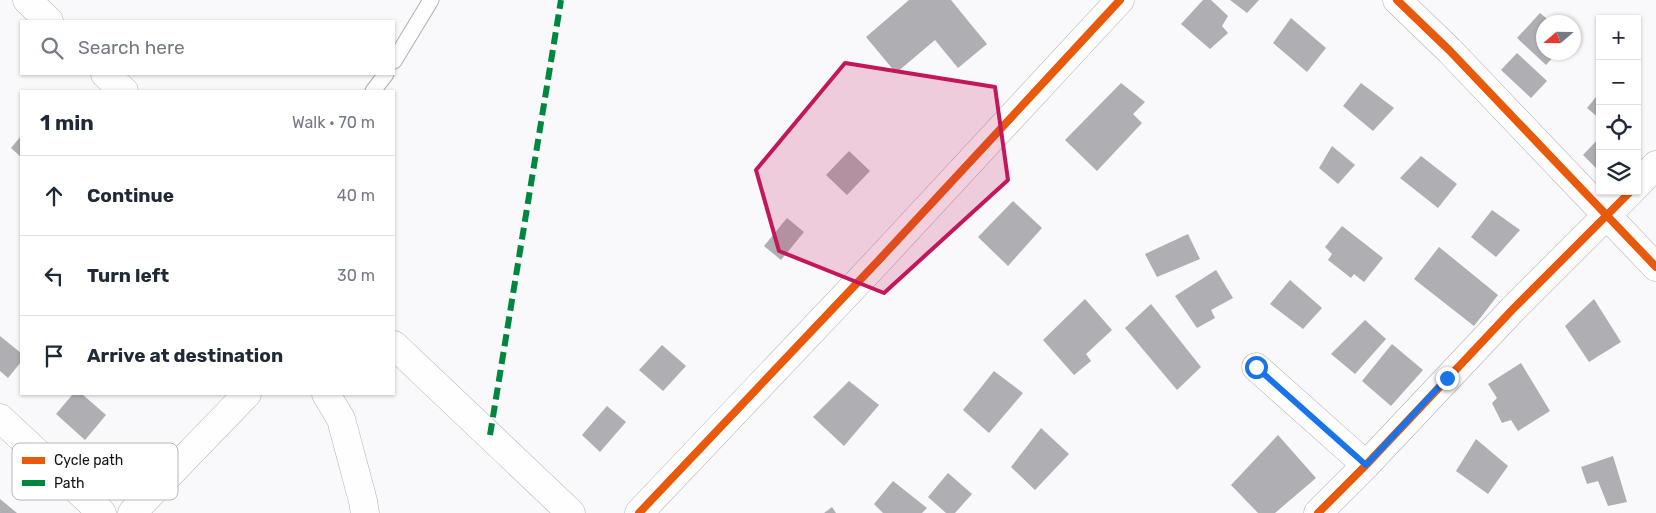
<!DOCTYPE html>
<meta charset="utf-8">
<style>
:root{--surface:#fff;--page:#f2f2f3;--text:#1f2937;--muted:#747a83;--line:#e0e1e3}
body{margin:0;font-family:Rubik,sans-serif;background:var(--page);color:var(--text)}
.controls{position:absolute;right:15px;top:15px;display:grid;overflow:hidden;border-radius:0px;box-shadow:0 1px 4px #0004}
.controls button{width:45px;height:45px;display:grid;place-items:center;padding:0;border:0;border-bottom:1px solid var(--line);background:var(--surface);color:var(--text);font:25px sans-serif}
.compass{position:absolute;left:1536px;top:15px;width:45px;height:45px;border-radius:50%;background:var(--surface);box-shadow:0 1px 4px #0004;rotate:250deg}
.stop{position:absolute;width:15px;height:15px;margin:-11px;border:4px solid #1a73e8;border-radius:50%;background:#fff}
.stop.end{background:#1a73e8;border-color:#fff;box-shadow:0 1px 5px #0008}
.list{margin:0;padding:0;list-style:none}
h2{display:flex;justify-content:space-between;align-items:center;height:65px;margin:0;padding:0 20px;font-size:21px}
h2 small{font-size:16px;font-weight:400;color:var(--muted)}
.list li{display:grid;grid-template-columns:32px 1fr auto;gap:15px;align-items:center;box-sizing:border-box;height:80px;padding:0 20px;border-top:1px solid var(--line)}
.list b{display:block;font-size:19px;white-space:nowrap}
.list em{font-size:16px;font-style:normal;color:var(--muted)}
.icon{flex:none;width:28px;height:28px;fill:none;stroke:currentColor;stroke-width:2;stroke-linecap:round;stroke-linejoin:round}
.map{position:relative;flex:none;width:1656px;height:513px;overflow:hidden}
.search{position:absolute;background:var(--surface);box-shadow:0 1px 4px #0004;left:20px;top:20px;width:375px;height:55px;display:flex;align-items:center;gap:12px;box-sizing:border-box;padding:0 18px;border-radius:0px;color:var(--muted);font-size:19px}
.panel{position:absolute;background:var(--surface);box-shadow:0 1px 4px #0004;left:20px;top:90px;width:375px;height:305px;border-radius:0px}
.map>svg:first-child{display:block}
.building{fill:#afafb3}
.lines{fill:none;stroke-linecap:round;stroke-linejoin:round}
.service-casing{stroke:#b0b0b4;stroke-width:17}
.minor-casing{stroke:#b0b0b4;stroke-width:29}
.service{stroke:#fefeff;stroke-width:15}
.minor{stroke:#fefeff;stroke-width:28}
.quiet{stroke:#00873e;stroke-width:6;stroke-dasharray:12 6;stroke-linecap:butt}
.cycleway-casing{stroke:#fff;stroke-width:11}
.cycleway{stroke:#e8590c;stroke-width:8}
.route{stroke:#1a73e8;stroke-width:6}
.marked{fill:#c2185b;fill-opacity:0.2;stroke:#c2185b;stroke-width:4;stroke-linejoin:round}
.key{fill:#fff;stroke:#b8b8b9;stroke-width:1}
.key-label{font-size:14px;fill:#111116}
</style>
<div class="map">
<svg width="1656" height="513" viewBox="0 0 1656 513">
<rect width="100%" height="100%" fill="#f9f9fc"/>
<g class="building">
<path d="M909 0H951L987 44 958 68 935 40 896 73 866 37Z"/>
<path d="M1203 0H1211L1228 16 1222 26 1228 33 1210 49 1181 24Z"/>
<path d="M1230 0H1259L1247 13Z"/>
<path d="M1540 13 1551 22H1544V52H1558L1546 65 1517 38Z"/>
<path d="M1291 18 1326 48 1307 72 1273 43Z"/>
<path d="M1517 53 1547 81 1531 98 1501 70Z"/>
<path d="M1121 83 1145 102 1133 114 1142 123 1097 171 1065 140Z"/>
<path d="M1361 83 1394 108 1373 131 1343 106Z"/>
<path d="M1600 92V119L1587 108Z"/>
<path d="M21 136V157L11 148Z"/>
<path d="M1600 137V172L1583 155Z"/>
<path d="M1332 146 1355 165 1338 184 1319 168Z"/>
<path d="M849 151 870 171 847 195 826 175Z"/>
<path d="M1421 156 1457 184 1438 208 1400 178Z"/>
<path d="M1013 201 1042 228 1008 266 978 237Z"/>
<path d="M1492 210 1520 230 1496 257 1471 237Z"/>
<path d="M787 218 804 232 781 260 764 246Z"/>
<path d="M1342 226 1383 258 1364 282 1354 274 1351 278 1328 260 1332 254 1325 247Z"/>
<path d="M1188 234 1200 259 1157 277 1145 254Z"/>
<path d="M1439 247 1498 295 1474 326 1414 279Z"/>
<path d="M1216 270 1233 298 1211 310 1215 318 1197 328 1175 296Z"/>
<path d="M1290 280 1322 308 1303 329 1270 304Z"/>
<path d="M1085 299 1112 330 1086 354 1091 361 1074 375 1043 340Z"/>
<path d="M1594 299 1621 342 1589 362 1565 326Z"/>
<path d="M1151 304 1201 367 1177 390 1125 328Z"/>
<path d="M1365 320 1386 339 1355 374 1331 354Z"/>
<path d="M0 336 21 353V362L8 378 0 371Z"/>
<path d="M1392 344 1423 370 1391 406 1362 381Z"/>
<path d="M662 345 686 366 663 391 639 370Z"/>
<path d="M1521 363 1550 411 1518 431 1511 420 1502 423 1492 403 1497 398 1488 384Z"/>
<path d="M994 371 1023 393 989 433 963 410Z"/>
<path d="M849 381 879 405 844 446 813 417Z"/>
<path d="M73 394H82L106 415 85 440 56 414Z"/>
<path d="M607 406 626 422 600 452 582 435Z"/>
<path d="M1041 428 1069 454 1035 490 1011 467Z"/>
<path d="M1278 435 1316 478 1275 513H1258L1231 485Z"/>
<path d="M1476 439 1508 466 1488 494 1456 471Z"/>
<path d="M1613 456 1627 502 1608 506 1598 481 1587 484 1581 467Z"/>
<path d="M948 473 972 494 955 513H946L928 497Z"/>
<path d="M893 481 927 508 922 513H883L874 504Z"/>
<path d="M0 499 17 513H0Z"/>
<path d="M832 507 836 513H824Z"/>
</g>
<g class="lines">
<defs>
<g id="service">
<path d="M394 61 431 0"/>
<path d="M373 91 386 74"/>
</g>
<g id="minor">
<path d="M27 0 49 21"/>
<path d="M1397 0 1449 50 1656 267"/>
<path d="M105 74 124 91"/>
<path d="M1637 185 1656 165"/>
<path d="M394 345 571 513"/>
<path d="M1256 367 1366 465"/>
<path d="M326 394 341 419 363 501 365 513"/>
<path d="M0 418 102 513"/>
<path d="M132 513 247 394"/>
<path d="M639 513 878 261 1120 0"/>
<path d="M1318 513 1366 465 1513 309 1631 191"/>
</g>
</defs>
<use href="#service" class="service-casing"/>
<use href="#minor" class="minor-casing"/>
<use href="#service" class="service"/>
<use href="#minor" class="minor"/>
<path class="quiet" d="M490 435 561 0"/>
<defs>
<g id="cycleway">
<path d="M1397 0 1449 50 1656 267"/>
<path d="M639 513 878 261 1120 0"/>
<path d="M1318 513 1366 465 1513 309 1631 191"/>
</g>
</defs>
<use href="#cycleway" class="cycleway-casing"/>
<use href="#cycleway" class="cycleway"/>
</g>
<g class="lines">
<path class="route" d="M1256 367 1366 465 1447 378"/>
</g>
<path class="marked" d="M845 63 995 87 1008 180 884 293 779 251 756 170Z"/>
<rect x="12" y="443" width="166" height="57" rx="8" class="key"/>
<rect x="22" y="457" width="23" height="7" fill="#e8590c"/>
<rect x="22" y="480" width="23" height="6" fill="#00873e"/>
<g class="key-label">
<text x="54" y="465">Cycle path</text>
<text x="54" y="488">Path</text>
</g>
</svg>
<div class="controls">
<button>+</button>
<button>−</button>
<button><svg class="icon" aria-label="locate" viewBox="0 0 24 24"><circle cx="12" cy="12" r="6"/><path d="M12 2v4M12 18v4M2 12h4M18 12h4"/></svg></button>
<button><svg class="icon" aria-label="layers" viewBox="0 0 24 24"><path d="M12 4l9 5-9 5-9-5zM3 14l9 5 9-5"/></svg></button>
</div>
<svg class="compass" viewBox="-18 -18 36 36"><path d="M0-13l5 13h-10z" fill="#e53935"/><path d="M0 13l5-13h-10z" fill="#747a83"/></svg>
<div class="stop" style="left:1256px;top:367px"></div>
<div class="stop end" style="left:1447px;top:378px"></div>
<div class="search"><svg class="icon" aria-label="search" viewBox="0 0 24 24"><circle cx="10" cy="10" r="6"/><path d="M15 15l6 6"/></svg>Search here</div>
<section class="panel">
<h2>1 min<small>Walk · 70 m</small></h2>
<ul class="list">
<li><svg class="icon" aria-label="ahead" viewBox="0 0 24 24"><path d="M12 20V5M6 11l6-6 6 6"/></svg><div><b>Continue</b></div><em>40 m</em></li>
<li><svg class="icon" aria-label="left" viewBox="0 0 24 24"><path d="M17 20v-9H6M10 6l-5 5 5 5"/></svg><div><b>Turn left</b></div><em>30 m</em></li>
<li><svg class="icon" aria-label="arrive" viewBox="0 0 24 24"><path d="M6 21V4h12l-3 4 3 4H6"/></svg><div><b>Arrive at destination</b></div></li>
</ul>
</section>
</div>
